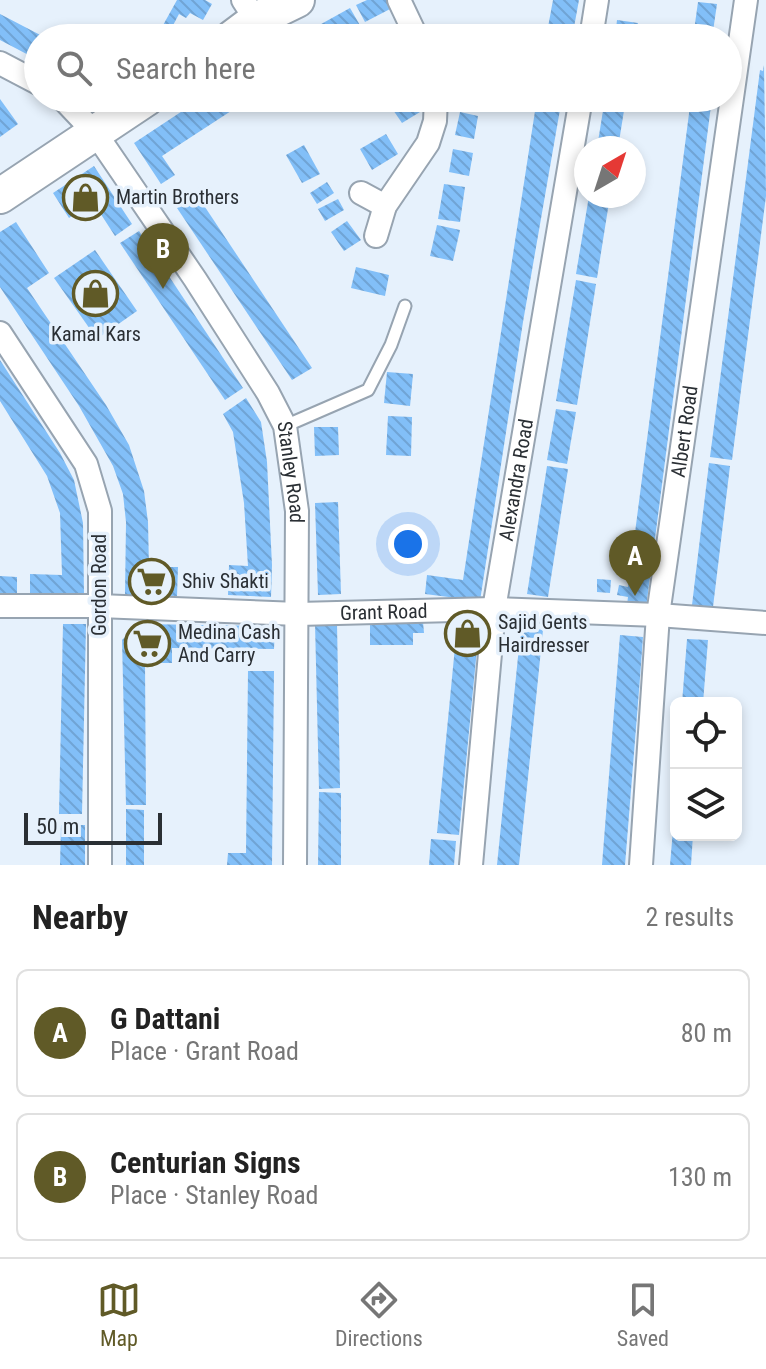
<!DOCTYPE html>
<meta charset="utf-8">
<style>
:root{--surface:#fff;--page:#f2f2f2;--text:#222;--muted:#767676;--line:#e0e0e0;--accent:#605a27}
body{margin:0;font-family:"Roboto Condensed",sans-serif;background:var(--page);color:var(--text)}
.controls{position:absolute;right:24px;bottom:24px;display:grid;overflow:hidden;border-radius:12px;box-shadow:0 4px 12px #0003}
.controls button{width:72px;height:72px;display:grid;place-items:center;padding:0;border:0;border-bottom:2px solid var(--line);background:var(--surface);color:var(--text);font:40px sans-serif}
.compass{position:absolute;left:574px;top:136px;width:72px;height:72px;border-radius:50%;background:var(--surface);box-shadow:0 4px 12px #0003;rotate:39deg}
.scale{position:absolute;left:24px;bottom:20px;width:138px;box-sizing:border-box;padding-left:8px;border:4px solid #2a2f34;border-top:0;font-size:22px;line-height:28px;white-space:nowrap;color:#2a2f34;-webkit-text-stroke:6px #e6f1fc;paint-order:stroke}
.you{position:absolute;left:408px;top:544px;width:28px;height:28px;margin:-20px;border:6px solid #fff;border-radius:50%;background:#1a73e8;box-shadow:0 0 0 12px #1a73e833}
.badge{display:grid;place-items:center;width:52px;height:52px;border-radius:50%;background:var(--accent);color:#fff;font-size:26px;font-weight:700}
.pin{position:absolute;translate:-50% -66px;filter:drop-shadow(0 2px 4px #0008)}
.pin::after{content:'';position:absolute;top:42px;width:28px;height:24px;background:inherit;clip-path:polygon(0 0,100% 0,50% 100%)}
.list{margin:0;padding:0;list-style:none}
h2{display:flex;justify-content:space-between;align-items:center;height:104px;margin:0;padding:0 32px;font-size:34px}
h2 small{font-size:26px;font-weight:400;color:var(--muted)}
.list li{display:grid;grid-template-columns:52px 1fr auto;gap:24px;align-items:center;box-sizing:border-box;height:128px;margin:0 16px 16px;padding:0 16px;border:2px solid var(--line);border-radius:12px}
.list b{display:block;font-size:30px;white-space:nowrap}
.list p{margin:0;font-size:26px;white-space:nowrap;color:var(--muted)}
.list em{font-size:26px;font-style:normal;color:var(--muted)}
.icon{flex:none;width:44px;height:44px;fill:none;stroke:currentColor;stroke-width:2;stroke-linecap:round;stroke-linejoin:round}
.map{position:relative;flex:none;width:766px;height:865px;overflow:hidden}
.search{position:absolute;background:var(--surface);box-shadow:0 4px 12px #0003;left:24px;right:24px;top:24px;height:88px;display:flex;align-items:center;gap:20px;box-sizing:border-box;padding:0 28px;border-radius:44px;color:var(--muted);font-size:30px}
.sheet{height:392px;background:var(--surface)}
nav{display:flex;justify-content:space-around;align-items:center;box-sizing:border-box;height:112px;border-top:2px solid var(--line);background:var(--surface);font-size:22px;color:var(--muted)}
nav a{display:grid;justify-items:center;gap:4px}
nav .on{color:var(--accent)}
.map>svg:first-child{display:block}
.building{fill:url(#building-back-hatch)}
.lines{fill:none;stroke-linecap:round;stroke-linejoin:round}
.service-casing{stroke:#97a4b1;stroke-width:15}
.minor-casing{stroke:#97a4b1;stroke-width:26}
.primary-casing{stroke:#97a4b1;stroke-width:38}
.service{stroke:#fff;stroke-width:11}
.minor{stroke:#fff;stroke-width:22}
.primary{stroke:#fff;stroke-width:34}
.labels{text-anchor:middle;stroke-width:7;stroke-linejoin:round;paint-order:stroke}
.poi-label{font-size:20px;fill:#2a2f34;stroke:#e6f1fc;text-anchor:start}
.street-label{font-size:20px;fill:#2a2f34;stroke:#e6f1fc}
</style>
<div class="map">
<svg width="766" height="865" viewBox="0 0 766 865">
<defs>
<pattern id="building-back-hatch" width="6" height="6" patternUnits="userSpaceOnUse" patternTransform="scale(2)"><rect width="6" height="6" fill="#82bff8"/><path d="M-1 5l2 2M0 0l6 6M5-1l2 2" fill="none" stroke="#70a4d5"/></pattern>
</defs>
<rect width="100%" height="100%" fill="#e6f1fc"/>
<g class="building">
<path d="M177 0H205L212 4 203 20 190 13 186 18 179 14 170 31 162 27Z"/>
<path d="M367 0H388L392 8 365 22 356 5Z"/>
<path d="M553 0H579L572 38H546Z"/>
<path d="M698 2 717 4 712 38H693Z"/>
<path d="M350 8 361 27 341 38H319L314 28Z"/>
<path d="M0 14 46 38H38V60L0 40Z"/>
<path d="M617 20 638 23 636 38H615Z"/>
<path d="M764 65 766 196 732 460 710 457 760 70 763 71Z"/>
<path d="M202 98H251L162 156 175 175 161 184 134 143Z"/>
<path d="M406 98H412L420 112 402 123 391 107Z"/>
<path d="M537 98H562L523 322 480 601 425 594 427 575 463 580Z"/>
<path d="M605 98H626L618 148H597Z"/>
<path d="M691 98H712L646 608 627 605 628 597 617 595 619 585 628 587Z"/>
<path d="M0 99 18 124 0 137Z"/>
<path d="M460 112 478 116 474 139 455 135Z"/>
<path d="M386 134 398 154 372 170 360 149Z"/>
<path d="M304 145 320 174 302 183 286 155Z"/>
<path d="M453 149 473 153 469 176 449 172Z"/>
<path d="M94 166 132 224 115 236 93 202 69 218 53 193Z"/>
<path d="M327 182 334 193 317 204 310 193Z"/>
<path d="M444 184 465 187 460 222 438 219Z"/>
<path d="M197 195 312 368 292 380 177 208Z"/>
<path d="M589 196H610L597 278 576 274Z"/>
<path d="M338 199 344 210 325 221 318 209Z"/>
<path d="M347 221 361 240 344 251 331 232Z"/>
<path d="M16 222 49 273 27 288 106 405 129 445 144 491 148 522 149 567H178L177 596 125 595 126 522 123 494 113 466 79 406 0 287V232Z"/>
<path d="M437 225 460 230 453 261 430 256Z"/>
<path d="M139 231 243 388 225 400 120 243Z"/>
<path d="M95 250 137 311 97 339 54 278Z"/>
<path d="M356 267 389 275 385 296 351 288Z"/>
<path d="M576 280 596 284 577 405 556 401Z"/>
<path d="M0 360 60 453 74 480 83 523 84 595 30 594V574L62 575 60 513 47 476 0 401Z"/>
<path d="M387 372 413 374 410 406 384 403Z"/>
<path d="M246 398 261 422 267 462 272 565 271 597 228 595 229 565 248 566 244 503 233 432 223 414Z"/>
<path d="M556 409 576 412 567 464 547 460Z"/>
<path d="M388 416 412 417 411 456 386 455Z"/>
<path d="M314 427H338L339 455 315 456Z"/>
<path d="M709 463 730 466 713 607 692 605Z"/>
<path d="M547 466 568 469 548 597 527 594Z"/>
<path d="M338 502 341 594 318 595 315 503Z"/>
<path d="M0 576 17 577V595H0Z"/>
<path d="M597 579 611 580 610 593 597 592Z"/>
<path d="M423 622 424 633H413V645H370V623Z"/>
<path d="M315 623H337L340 788 319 789Z"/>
<path d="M63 624H86L82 814H59Z"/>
<path d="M139 624 275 626 274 649 172 648V663H145L146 805H126L122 640Z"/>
<path d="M457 626 479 628 459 835 437 833Z"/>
<path d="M521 627 543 630 526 797 519 865H497Z"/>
<path d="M620 635 643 637 640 678 625 865H602Z"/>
<path d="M687 639 708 640 703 703H682Z"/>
<path d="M248 671H274L272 865H227L228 853H246Z"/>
<path d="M319 792 341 793V865H318Z"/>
<path d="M126 809 144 810V865H126Z"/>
<path d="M674 818H676V835H693L691 865H670Z"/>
<path d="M61 825H85V865H60Z"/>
<path d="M431 839 456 841 454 865H429Z"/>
</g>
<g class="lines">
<defs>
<path id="service" d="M285 426 368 390 391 345 405 306"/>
<g id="minor">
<path d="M243 0 256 20"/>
<path d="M399 0 417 38"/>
<path d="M591 38 597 0"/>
<path d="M0 63 38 83"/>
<path id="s1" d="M62 98 96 134 195 279 268 393 285 426 297 511 295 865"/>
<path d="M361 193 385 206"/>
<path d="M376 236 385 206 428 143 435 121 436 98"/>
<path d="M0 333 86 464 100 511V865"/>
<path id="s2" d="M0 606H99L298 614 494 609 658 615 766 623"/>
<path id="s3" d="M471 865 494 609 581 98"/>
<path id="s4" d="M641 865 658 615 746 0"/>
</g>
<g id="primary">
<path d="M232 38 256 20 297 0"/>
<path d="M0 196 147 98"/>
</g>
</defs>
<use href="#service" class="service-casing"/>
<use href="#minor" class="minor-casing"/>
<use href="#primary" class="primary-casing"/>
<use href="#service" class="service"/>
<use href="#minor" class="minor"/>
<use href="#primary" class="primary"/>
</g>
<defs>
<symbol id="shop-ring" viewBox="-11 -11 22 22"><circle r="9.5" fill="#e6f1fc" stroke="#605a27" stroke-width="1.5"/><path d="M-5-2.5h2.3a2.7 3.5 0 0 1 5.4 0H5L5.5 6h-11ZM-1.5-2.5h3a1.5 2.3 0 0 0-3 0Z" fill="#605a27"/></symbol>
<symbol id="supermarket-ring" viewBox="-11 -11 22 22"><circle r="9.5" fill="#e6f1fc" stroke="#605a27" stroke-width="1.5"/><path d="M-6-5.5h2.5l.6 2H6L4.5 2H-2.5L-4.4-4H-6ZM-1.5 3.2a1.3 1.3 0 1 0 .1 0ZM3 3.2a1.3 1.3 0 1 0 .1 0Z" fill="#605a27"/></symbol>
</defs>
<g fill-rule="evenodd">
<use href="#shop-ring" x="60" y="172" width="51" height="51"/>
<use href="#shop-ring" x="70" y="268" width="51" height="51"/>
<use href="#supermarket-ring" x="126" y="556" width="51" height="51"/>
<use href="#shop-ring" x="442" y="608" width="51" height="51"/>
<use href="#supermarket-ring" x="122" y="618" width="51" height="51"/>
</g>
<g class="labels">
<g class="poi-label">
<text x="116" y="204">Martin Brothers</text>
<text x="96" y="341" text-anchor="middle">Kamal Kars</text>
<text x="182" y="588">Shiv Shakti</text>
<text x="498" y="629">Sajid Gents<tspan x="498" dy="23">Hairdresser</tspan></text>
<text x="178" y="639">Medina Cash<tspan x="178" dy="23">And Carry</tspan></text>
</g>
<g class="street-label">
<text dy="7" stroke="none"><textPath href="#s4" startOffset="436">Albert Road</textPath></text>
<text dy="7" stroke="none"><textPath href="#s1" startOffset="444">Stanley Road</textPath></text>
<text dy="7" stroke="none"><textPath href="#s3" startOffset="388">Alexandra Road</textPath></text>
<text transform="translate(99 585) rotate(-90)" y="7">Gordon Road</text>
<text dy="7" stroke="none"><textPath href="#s2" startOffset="384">Grant Road</textPath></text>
</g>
</g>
</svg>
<div class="controls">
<button><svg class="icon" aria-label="locate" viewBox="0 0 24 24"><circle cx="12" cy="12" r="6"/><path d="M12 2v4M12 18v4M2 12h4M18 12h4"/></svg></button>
<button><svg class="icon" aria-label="layers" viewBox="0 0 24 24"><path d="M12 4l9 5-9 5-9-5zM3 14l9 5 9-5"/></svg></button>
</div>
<svg class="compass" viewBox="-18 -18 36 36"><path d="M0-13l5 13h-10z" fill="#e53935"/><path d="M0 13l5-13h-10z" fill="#767676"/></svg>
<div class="scale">50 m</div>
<div class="you"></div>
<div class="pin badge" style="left:635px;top:596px">A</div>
<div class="pin badge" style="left:163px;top:289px">B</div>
<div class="search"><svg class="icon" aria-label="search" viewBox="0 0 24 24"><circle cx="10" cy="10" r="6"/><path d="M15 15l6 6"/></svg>Search here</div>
</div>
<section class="sheet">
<h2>Nearby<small>2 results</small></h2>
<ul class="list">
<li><span class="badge">A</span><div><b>G Dattani</b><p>Place · Grant Road</p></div><em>80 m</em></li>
<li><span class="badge">B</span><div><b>Centurian Signs</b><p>Place · Stanley Road</p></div><em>130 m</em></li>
</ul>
</section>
<nav>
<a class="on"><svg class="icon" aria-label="map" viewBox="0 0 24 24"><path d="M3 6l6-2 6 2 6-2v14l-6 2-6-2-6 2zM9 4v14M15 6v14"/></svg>Map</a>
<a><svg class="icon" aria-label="directions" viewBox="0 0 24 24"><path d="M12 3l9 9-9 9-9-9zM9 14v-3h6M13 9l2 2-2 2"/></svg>Directions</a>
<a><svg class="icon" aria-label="saved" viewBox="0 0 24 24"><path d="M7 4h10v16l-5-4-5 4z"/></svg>Saved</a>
</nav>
